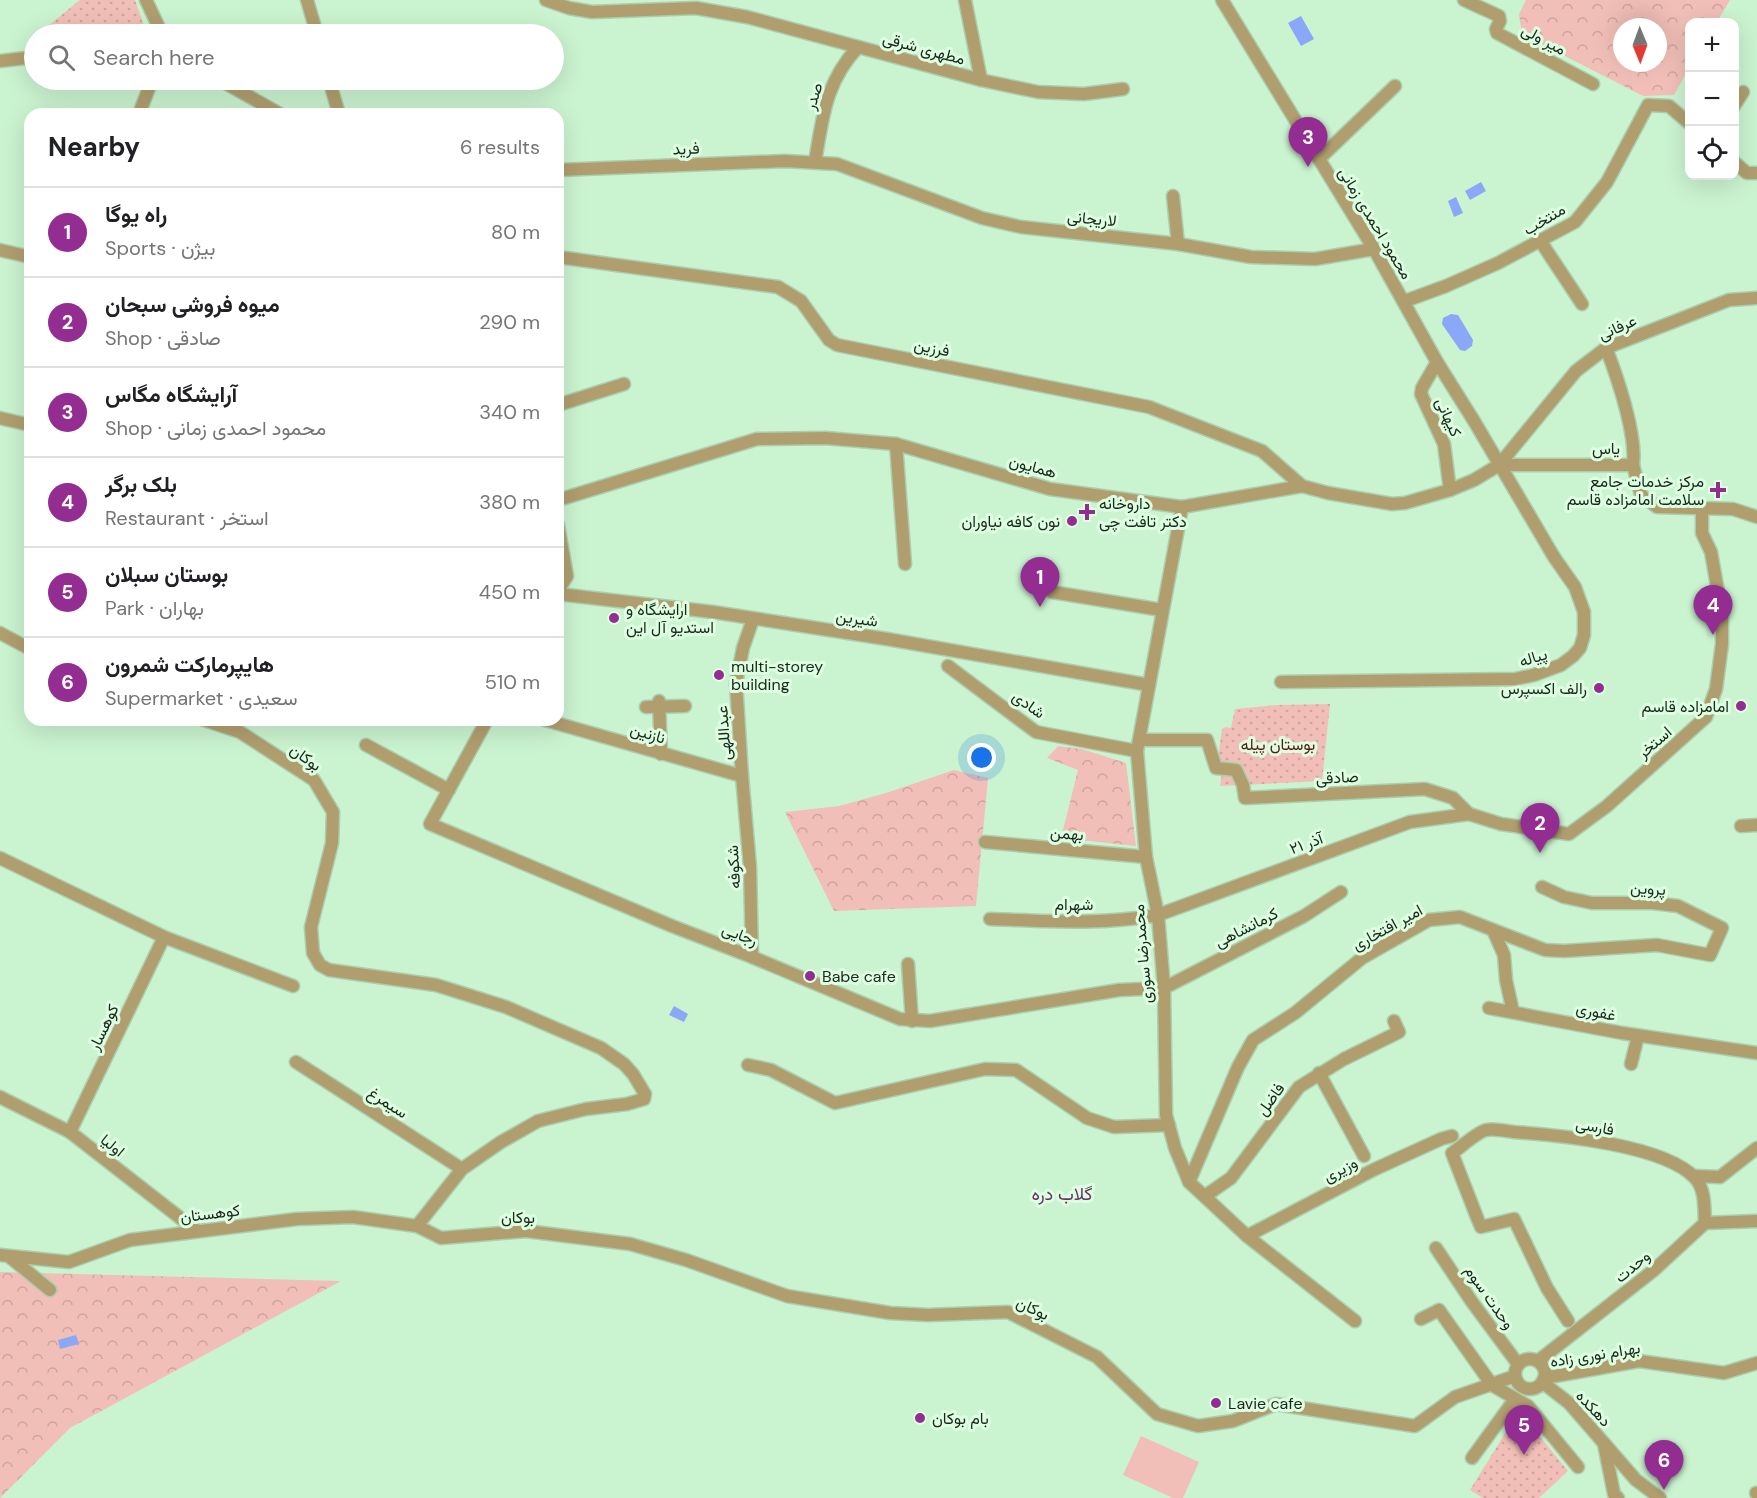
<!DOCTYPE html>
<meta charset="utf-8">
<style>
:root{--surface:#fff;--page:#f2f2f2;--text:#202124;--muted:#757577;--line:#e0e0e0;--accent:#932d92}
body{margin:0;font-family:"DM Sans",Vazirmatn,sans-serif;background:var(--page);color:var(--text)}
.controls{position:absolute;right:18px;top:18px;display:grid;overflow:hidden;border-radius:12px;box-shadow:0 6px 24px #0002}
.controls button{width:54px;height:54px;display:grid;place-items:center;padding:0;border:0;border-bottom:2px solid var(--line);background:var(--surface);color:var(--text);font:30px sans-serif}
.compass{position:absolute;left:1613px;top:18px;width:54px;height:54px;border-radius:50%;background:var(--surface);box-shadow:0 6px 24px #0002;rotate:179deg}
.you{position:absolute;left:982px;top:758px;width:21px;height:21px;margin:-15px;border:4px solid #fff;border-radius:50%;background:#1a73e8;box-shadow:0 0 0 9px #1a73e833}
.badge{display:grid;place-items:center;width:39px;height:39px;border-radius:50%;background:var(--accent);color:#fff;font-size:20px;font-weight:700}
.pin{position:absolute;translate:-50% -50px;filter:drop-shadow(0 2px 3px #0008)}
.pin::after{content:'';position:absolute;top:32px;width:21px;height:18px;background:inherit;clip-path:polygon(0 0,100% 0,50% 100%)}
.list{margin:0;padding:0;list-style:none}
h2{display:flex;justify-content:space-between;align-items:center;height:78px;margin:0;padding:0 24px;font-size:26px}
h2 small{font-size:20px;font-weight:400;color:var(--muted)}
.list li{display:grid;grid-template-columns:39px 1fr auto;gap:18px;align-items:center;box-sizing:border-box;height:90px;padding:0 24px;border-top:2px solid var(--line)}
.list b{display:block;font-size:22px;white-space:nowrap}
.list p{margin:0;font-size:20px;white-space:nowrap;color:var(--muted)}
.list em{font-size:20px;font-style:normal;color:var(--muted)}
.icon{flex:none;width:33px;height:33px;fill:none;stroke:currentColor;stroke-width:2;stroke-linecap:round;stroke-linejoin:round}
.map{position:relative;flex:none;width:1757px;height:1498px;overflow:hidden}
.search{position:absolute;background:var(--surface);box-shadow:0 6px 24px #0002;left:24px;top:24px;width:540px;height:66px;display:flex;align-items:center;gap:15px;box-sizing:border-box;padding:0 21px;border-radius:33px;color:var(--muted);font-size:22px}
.panel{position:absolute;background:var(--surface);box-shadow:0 6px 24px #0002;left:24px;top:108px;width:540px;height:618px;border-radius:18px}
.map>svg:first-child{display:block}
.grass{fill:url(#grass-dots)}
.forest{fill:url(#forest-crowns);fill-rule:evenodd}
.pitch{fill:#f1bfb7}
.water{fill:#8ba7f7}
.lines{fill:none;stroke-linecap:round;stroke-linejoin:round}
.minor-casing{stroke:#aaceae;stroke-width:15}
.minor{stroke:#b19e6f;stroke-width:12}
.poi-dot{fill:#932d92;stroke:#ddfee1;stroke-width:2}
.labels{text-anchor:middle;stroke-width:6;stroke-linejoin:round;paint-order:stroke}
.street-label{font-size:16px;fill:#18281a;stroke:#ddfee1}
.poi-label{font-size:16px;fill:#18281a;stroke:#ddfee1;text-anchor:start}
.park-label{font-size:16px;fill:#5f140f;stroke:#ddfee1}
.neighbourhood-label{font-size:18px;fill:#683566;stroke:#ddfee1}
</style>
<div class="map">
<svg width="1757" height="1498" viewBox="0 0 1757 1498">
<defs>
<pattern id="grass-dots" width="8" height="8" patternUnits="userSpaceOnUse" patternTransform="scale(1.5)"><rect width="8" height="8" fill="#f1bfb7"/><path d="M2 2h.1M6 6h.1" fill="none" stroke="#cea49d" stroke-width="1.8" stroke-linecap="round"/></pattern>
<pattern id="forest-crowns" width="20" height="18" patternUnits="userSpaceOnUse" patternTransform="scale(1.5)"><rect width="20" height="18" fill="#f1bfb7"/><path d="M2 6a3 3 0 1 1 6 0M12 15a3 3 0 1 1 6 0" fill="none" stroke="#cea49d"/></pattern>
</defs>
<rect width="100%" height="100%" fill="#caf3cf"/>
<g class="grass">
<path d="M80 0H135L146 31 110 34H38Z"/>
<path d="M1330 704 1322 781 1220 786 1222 772 1217 766 1222 729 1226 727 1231 728 1235 709 1277 705Z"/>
<path d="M1519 1411 1568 1471 1539 1498H1483L1470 1490Z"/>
</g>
<g class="forest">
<path d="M1526 0H1730L1717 22H1690L1689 68 1674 95 1643 96 1522 34 1519 14ZM1622 27H1658V63H1622Z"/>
<path d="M1058 746 1082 749 1126 763 1136 846 1061 838 1078 770 1047 758Z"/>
<path d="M954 770 988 778 976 906 834 911 785 812 839 806 886 793Z"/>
<path d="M0 1272 341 1281 70 1428 0 1498Z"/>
</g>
<path class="pitch" d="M1141 1436 1199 1462 1183 1498H1173L1123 1475Z"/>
<g class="water">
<path d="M1301 16 1314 39 1301 46 1288 23Z"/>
<path d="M1481 182 1486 191 1470 200 1465 191Z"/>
<path d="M1456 197 1463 213 1454 217 1448 201Z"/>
<path d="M1451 314 1458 315 1473 340 1472 346 1465 351 1460 350 1442 324 1443 318Z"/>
<path d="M674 1006 688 1014 684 1022 669 1015Z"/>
<path d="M76 1335 79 1344 60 1349 58 1340Z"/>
</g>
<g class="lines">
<defs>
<g id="minor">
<path d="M146 0 162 34"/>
<path d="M307 0 317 34"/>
<path d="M546 0 569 8 592 12 696 8 747 17 981 80 1038 92 1084 94 1123 89"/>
<path d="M965 0 981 80"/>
<path d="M1222 0 1374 249 1437 362 1474 421 1554 557 1575 587 1584 612V635L1580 648 1573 656 1561 665 1534 675 1515 679 1281 682"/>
<path d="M1464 0 1499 16 1500 21 1496 29 1497 33 1593 84"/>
<path d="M0 61 34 57"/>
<path d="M220 80 280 114"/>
<path d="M329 80 339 114"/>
<path d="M1734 106 1743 92"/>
<path d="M139 114 152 80"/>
<path d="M1319 159 1395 86"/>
<path d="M815 162C823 116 825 83 858 47"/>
<path d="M1734 162 1747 173H1757"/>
<path d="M558 170 785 161 837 164 982 218 1021 227 1178 244 1251 257 1315 259 1374 249"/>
<path d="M1173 196 1178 244"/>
<path d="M1541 242 1582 304"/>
<path d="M0 250 30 257"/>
<path d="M558 257 778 287 801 301 829 340 837 345 1149 407 1262 451 1302 486"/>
<path d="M1405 301 1446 286 1498 263 1575 222 1607 182 1648 105 1669 106 1690 124"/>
<path d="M1606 348C1617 376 1637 435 1633 465"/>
<path d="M1437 362 1422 388 1421 394 1444 444 1450 490"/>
<path d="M558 405 624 384"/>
<path d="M0 418 30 425"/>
<path d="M896 444 905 564"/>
<path d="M1499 465H1633L1641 495 1657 507 1733 509 1757 517"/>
<path d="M558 500 757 439 825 438 896 444 1050 489 1182 507 1302 486 1328 493 1392 504 1405 503 1450 490 1474 480 1499 465 1576 371 1606 348 1729 300 1757 298"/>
<path d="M1182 507 1137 751 1146 857 1158 915 1164 988 1166 1115 1175 1148 1189 1182 1247 1236 1355 1321"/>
<path d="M558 525 567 576 558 591"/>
<path d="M1052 592 1162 610"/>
<path d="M558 594 713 612 887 639 1149 685"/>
<path d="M0 633 30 649"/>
<path d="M948 666 1036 732 1137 751"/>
<path d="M659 701 661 754"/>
<path d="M646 707 685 706"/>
<path d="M204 720 240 732 314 780 333 812 332 843 311 927 313 953 320 965 329 970 436 985 506 1007 601 1048 624 1064 633 1074 645 1094 644 1099 627 1104 586 1109 538 1121 501 1142 462 1169 417 1226"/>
<path d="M487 720 430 824 672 926 752 957 900 1019 930 1021 1119 990 1164 988 1304 916 1341 892"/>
<path d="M545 720 742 776"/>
<path d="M1139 740H1207L1216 768 1236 770 1243 785 1245 798 1425 789 1453 798 1469 814 1501 824 1569 834 1607 806 1706 717 1716 689 1722 644V614L1711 552 1702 533V509"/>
<path d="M366 745 449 790"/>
<path d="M1741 826 1757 825"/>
<path d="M985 842 1146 857"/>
<path d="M0 858 164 937 70 1132"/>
<path d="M990 919C1046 921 1102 925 1158 915L1410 822 1469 814"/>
<path d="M1493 930 1504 955 1506 980 1513 1012"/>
<path d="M164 937 293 986"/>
<path d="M752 957 750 867 742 776 736 683 743 648 753 619"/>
<path d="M908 964 912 1021"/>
<path d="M1489 1008 1622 1033 1757 1053"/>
<path d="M296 1062 462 1169"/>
<path d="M1631 1064 1638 1036"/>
<path d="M748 1065 771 1070 835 1103 985 1069 1016 1070 1087 1118 1114 1127 1169 1125"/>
<path d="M1319 1073 1364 1156"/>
<path d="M0 1097 70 1132 197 1231"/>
<path d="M1694 1176 1720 1177 1757 1148"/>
<path d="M1189 1182 1238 1067 1253 1040 1295 1013 1362 958 1429 920 1460 917 1545 950 1564 951 1657 945 1710 955 1722 928 1678 906 1653 903H1592L1564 897 1542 887"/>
<path d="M1205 1196 1231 1178 1299 1087 1344 1059 1399 1032 1394 1021"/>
<path d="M1705 1223 1757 1221"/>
<path d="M1247 1236 1373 1170 1441 1139 1452 1136"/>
<path d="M1436 1248 1472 1302 1518 1364"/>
<path d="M0 1255 69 1262 130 1240 297 1219 353 1217 417 1226 441 1238 526 1231 630 1244 686 1260 787 1296 890 1313 928 1315 1008 1312 1097 1357 1157 1414 1198 1426 1233 1421 1276 1404 1415 1426 1455 1397 1515 1376"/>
<path d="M11 1258 50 1290"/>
<path d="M1421 1319 1439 1310 1492 1385 1528 1406 1578 1467"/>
<circle cx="1530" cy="1374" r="15"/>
<path d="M1538 1361 1654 1270 1705 1223C1704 1208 1706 1190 1695 1178 1665 1145 1558 1135 1514 1132 1506 1131 1494 1128 1486 1130 1477 1132 1460 1148 1452 1153L1478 1220 1481 1227 1514 1219 1547 1288 1568 1321"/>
<path d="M1544 1378 1639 1361 1724 1373 1757 1363"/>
<path d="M1542 1382 1569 1403 1636 1480 1660 1498"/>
<path d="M1604 1444 1614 1494 1618 1498"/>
<path d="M1472 1458 1515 1399"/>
<path d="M1756 1493 1757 1494"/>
</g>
</defs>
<use href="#minor" class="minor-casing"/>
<use href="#minor" class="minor"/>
</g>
<g class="poi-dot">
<path d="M1715 481h6v6h6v6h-6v6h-6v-6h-6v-6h6z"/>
<path d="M1084 503h6v6h6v6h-6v6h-6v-6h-6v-6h6z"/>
<circle cx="1072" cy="521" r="6"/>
<circle cx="614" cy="618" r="6"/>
<circle cx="719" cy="675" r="6"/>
<circle cx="1599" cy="688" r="6"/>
<circle cx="1741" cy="706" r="6"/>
<circle cx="810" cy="976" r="6"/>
<circle cx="1216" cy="1403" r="6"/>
<circle cx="920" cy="1418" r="6"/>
</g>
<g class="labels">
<g class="street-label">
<text transform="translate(1544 39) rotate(28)" y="6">میر ولی</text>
<text transform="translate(924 48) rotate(15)" y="6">مطهری شرقی</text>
<text transform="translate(813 96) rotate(-72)" y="6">صدر</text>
<text transform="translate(686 148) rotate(-2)" y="6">فرید</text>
<text transform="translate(1092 218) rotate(6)" y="6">لاریجانی</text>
<text transform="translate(1544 219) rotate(-31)" y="6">منتخب</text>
<text transform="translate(1376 223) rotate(59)" y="6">محمود احمدی زمانی</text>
<text transform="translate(1617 327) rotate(-24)" y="6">عرفانی</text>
<text transform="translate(932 347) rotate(11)" y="6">فرزین</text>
<text transform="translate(1449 417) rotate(66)" y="6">کیهانی</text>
<text x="1606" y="454">یاس</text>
<text transform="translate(1033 466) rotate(15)" y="6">همایون</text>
<text transform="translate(857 618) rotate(8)" y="6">شیرین</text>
<text transform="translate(1533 657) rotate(-17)" y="6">پیاله</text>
<text transform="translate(1029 704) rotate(35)" y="6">شادی</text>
<text transform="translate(648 733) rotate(16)" y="6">نازنین</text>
<text transform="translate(723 733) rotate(-94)" y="6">عبداللهی</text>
<text transform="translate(1654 742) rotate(-41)" y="6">استخر</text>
<text transform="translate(306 757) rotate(36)" y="6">بوکان</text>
<text transform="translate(1337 777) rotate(-3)" y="6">صادقی</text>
<text transform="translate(1067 833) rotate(5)" y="6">بهمن</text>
<text transform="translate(1306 843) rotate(-20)" y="6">۲۱ آذر</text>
<text transform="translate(733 867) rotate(-93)" y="6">شکوفه</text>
<text transform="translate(1648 888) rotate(3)" y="6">پروین</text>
<text x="1074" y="910">شهرام</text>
<text transform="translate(1246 927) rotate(-27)" y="6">کرمانشاهی</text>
<text transform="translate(1387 927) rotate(-29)" y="6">امیر افتخاری</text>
<text transform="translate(740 934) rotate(21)" y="6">رجایی</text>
<text transform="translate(1142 954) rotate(-95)" y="6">محمدرضا سوری</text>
<text transform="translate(1596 1011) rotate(11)" y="6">غفوری</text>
<text transform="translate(103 1027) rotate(-64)" y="6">کوهسار</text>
<text transform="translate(1270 1099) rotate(-54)" y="6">فاضل</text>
<text transform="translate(388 1102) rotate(33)" y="6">سیمرغ</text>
<text transform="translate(1595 1126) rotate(10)" y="6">فارسی</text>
<text transform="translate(113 1145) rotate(39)" y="6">اولیا</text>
<text transform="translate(1340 1169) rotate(-28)" y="6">وزیری</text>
<text transform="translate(210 1213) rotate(-7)" y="6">کوهستان</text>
<text x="518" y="1223">بوکان</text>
<text transform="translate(1632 1266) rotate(-40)" y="6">وحدت</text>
<text transform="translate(1490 1297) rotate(55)" y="6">وحدت سوم</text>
<text transform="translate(1033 1308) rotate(25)" y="6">بوکان</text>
<text transform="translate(1595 1354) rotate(-9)" y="6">بهرام نوری زاده</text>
<text transform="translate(1594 1408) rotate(47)" y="6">دهکده</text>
</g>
<g class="poi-label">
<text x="1704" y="487" text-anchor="end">مرکز خدمات جامع<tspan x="1704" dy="18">سلامت امامزاده قاسم</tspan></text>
<text x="1099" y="509">داروخانه<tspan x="1099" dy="18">دکتر تافت چی</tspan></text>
<text x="1060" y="527" text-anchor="end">نون کافه نیاوران</text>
<text x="626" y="615">ارایشگاه و<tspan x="626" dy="18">استدیو آل این</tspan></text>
<text x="731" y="672">multi-storey<tspan x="731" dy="18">building</tspan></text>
<text x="1587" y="694" text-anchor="end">رالف اکسپرس</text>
<text x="1729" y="712" text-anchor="end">امامزاده قاسم</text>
<text x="822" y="982">Babe cafe</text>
<text x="1228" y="1409">Lavie cafe</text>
<text x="932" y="1424">بام بوکان</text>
</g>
<g class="park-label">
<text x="1278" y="750">بوستان پیله</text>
</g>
<g class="neighbourhood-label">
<text x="1062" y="1200">گلاب دره</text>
</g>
</g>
</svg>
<div class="controls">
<button>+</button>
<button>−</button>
<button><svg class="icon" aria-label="locate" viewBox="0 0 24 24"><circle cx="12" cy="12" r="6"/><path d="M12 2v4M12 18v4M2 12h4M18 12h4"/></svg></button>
</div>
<svg class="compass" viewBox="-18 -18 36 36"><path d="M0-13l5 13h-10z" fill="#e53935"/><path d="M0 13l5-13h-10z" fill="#757577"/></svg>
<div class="you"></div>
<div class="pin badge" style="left:1040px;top:607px">1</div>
<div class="pin badge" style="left:1540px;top:853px">2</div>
<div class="pin badge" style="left:1308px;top:167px">3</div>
<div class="pin badge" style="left:1713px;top:635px">4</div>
<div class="pin badge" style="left:1524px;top:1455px">5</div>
<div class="pin badge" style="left:1664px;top:1490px">6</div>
<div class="search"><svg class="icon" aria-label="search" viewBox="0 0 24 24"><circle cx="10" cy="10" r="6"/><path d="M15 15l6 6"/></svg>Search here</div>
<section class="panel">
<h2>Nearby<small>6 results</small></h2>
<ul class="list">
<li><span class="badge">1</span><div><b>راه یوگا</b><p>Sports · بیژن</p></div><em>80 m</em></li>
<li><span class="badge">2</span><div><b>میوه فروشی سبحان</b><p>Shop · صادقی</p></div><em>290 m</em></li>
<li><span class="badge">3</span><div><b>آرایشگاه مگاس</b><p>Shop · محمود احمدی زمانی</p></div><em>340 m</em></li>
<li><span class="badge">4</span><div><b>بلک برگر</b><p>Restaurant · استخر</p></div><em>380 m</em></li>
<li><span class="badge">5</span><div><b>بوستان سبلان</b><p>Park · بهاران</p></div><em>450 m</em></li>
<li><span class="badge">6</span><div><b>هایپرمارکت شمرون</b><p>Supermarket · سعیدی</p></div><em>510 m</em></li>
</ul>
</section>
</div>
